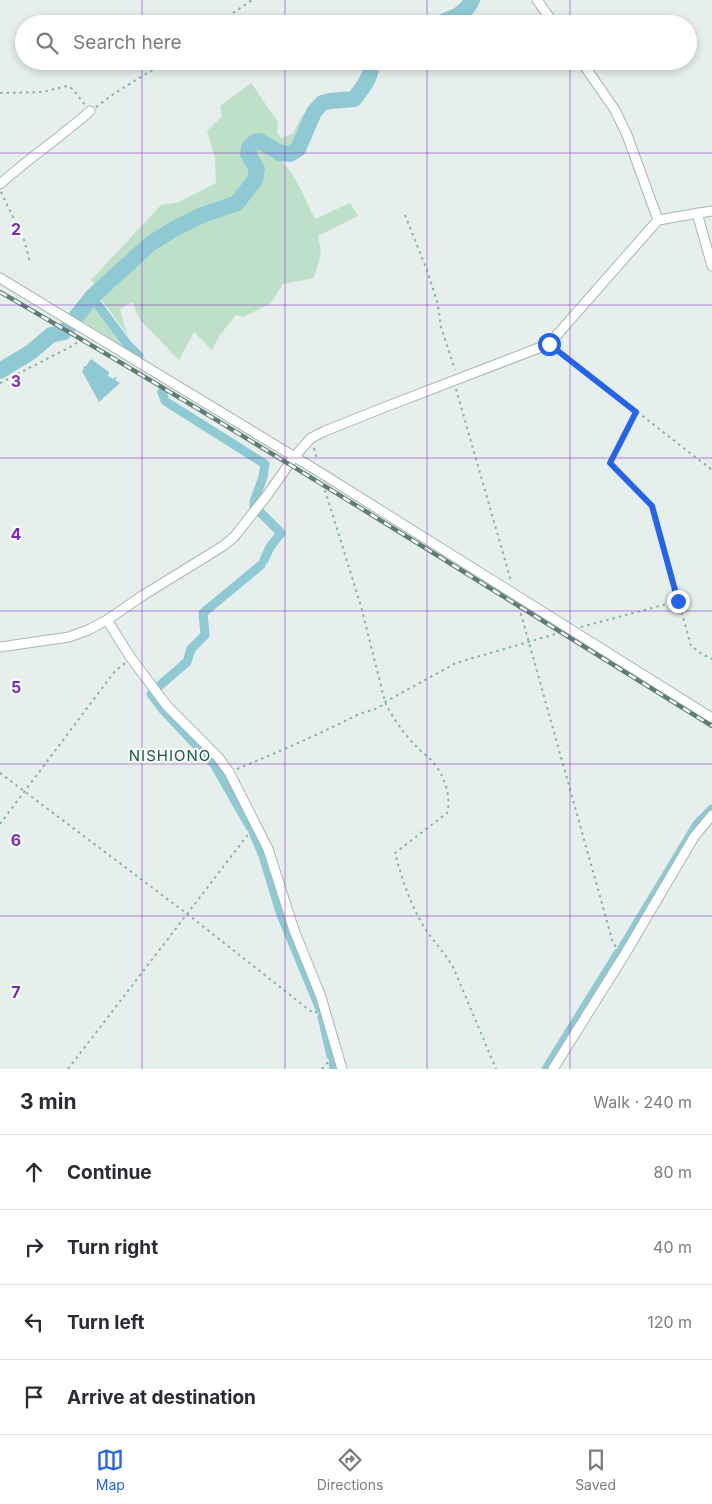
<!DOCTYPE html>
<meta charset="utf-8">
<style>
:root{--surface:#fff;--page:#f2f2f3;--text:#2b2b33;--muted:#7c7c81;--line:#e1e1e2;--accent:#2563eb}
body{margin:0;font-family:Inter,sans-serif;background:var(--page);color:var(--text)}
.stop{position:absolute;width:15px;height:15px;margin:-11px;border:4px solid #2563eb;border-radius:50%;background:#fff}
.stop.end{background:#2563eb;border-color:#fff;box-shadow:0 1px 5px #0008}
.list{margin:0;padding:0;list-style:none}
h2{display:flex;justify-content:space-between;align-items:center;height:65px;margin:0;padding:0 20px;font-size:21px}
h2 small{font-size:16px;font-weight:400;color:var(--muted)}
.list li{display:grid;grid-template-columns:32px 1fr auto;gap:15px;align-items:center;box-sizing:border-box;height:75px;padding:0 20px;border-top:1px solid var(--line)}
.list b{display:block;font-size:19px;white-space:nowrap}
.list em{font-size:16px;font-style:normal;color:var(--muted)}
.icon{flex:none;width:28px;height:28px;fill:none;stroke:currentColor;stroke-width:2;stroke-linecap:round;stroke-linejoin:round}
.map{position:relative;flex:none;width:712px;height:1069px;overflow:hidden}
.search{position:absolute;background:var(--surface);box-shadow:0 2px 8px #0003;left:15px;right:15px;top:15px;height:55px;display:flex;align-items:center;gap:12px;box-sizing:border-box;padding:0 18px;border-radius:28px;color:var(--muted);font-size:19px}
.sheet{height:365px;background:var(--surface)}
nav{display:flex;justify-content:space-around;align-items:center;box-sizing:border-box;height:70px;border-top:1px solid var(--line);background:var(--surface);font-size:14px;color:var(--muted)}
nav a{display:grid;justify-items:center;gap:2px}
nav .on{color:var(--accent)}
.map>svg:first-child{display:block}
.green{fill:#bfe0c8}
.water{fill:#8ec9d4}
.lines{fill:none;stroke-linecap:round;stroke-linejoin:round}
.canal{stroke:#8ec9d4;stroke-width:9}
.river{stroke:#8ec9d4;stroke-width:16}
.street-casing{stroke:#a8b8b2;stroke-width:11}
.path{stroke:#86b3a5;stroke-width:2;stroke-dasharray:2.5 4;stroke-linecap:butt}
.street{stroke:#fff;stroke-width:9}
.rail-casing{stroke:#5f7d75;stroke-width:4.5}
.rail{stroke:#f7fbf9;stroke-width:2.5;stroke-dasharray:8;stroke-linecap:butt}
.route{stroke:#2563eb;stroke-width:6}
.grid{fill:none;stroke:#7b2cbf;stroke-width:1;stroke-opacity:0.55}
.labels{text-anchor:middle;stroke-width:4.5;stroke-linejoin:round;paint-order:stroke}
.quarter-label{font-size:15px;letter-spacing:1px;fill:#1f5548;stroke:#f7fbf9}
.grid-label{font-size:16px;text-anchor:middle;font-weight:bold;fill:#7b2cbf;stroke:#f7fbf9;stroke-width:4.5;stroke-linejoin:round;paint-order:stroke}
</style>
<div class="map">
<svg width="712" height="1069" viewBox="0 0 712 1069">
<rect width="100%" height="100%" fill="#e6efeb"/>
<g class="green">
<path d="M251 83 278 122 277 133 282 138 293 133 303 114 306 121 297 142 289 150 259 138 248 145 246 153 254 172 250 182 235 200 167 228 141 248 98 288 91 280 161 205 179 202 216 183 215 158 207 131 222 116 220 106Z"/>
<path d="M257 147C290 155 301 192 315 219L350 203 358 216 318 236 321 253 314 278 283 284 270 304 243 317 236 315 220 335 212 350 194 332 179 360 140 320 132 302 120 309 127 334 101 299 125 275 160 246 183 231 241 207 259 183 262 174 260 161 255 155Z"/>
<path d="M93 305 125 349 80 319Z"/>
</g>
<path class="water" d="M91 359 109 372 108 376 113 379 115 377 117 378 115 380 120 383 99 402 82 371 84 368 83 367 86 366Z"/>
<g class="lines">
<g class="canal">
<path d="M92 297 127 344 139 356"/>
<path d="M162 392 165 401 265 464 263 477 254 502V506"/>
<path d="M261 513 281 533 270 547 264 560"/>
<path d="M158 687 187 662 191 649 205 635 203 613 261 565"/>
<path d="M151 694 163 710 214 764 250 827"/>
<path d="M253 832 263 856 281 915 320 1009"/>
<path d="M622 948 697 824 712 809"/>
<path d="M322 1017 331 1056"/>
<path d="M333 1063 334 1069"/>
<path d="M546 1069 618 953"/>
</g>
<g class="river">
<path d="M437 24C452 18 465 15 472 0"/>
<path d="M0 371 31 352 51 335 64 332 92 297 150 244 174 229 200 216 237 203 255 180 257 169 248 154 249 148 255 142 260 141 280 153 290 154 298 149 314 112 322 103 330 101 354 99C364 86 371 78 372 61"/>
</g>
<defs>
<g id="street">
<path d="M537 0 554 24"/>
<path d="M581 61 615 110 627 135 658 220"/>
<path d="M0 184C29 158 61 137 90 111"/>
<path d="M697 213 712 266"/>
<path d="M0 278 321 473 712 718"/>
<path d="M107 620 131 658 167 706 218 757 229 772 268 849 294 930 321 997 342 1069"/>
<path d="M0 647 69 637 88 630 107 620 142 596 223 546 234 537 268 494 294 457 311 438 325 431 380 409 549 344 658 220 712 211"/>
<path d="M553 1069 625 954 694 837 712 815"/>
</g>
</defs>
<use href="#street" class="street-casing"/>
<g class="path">
<path d="M217 24 252 0"/>
<path d="M0 93 43 92 67 86 73 89 85 105"/>
<path d="M96 107 115 93 167 61"/>
<path d="M1 192 25 242 30 263"/>
<path d="M405 215 428 273 438 305 441 327 455 370"/>
<path d="M555 348 712 470"/>
<path d="M0 383 74 345 83 337"/>
<path d="M456 389 511 581"/>
<path d="M636 412 610 463 652 506 691 646 702 654 712 659"/>
<path d="M314 448 317 460"/>
<path d="M323 484 361 606 385 702C392 717 404 734 416 746 421 752 428 756 433 762 444 775 452 797 447 813L395 853C402 879 410 904 424 927 433 941 446 954 454 969L496 1069"/>
<path d="M519 607 613 943 619 950"/>
<path d="M581 627 678 601"/>
<path d="M237 769C278 752 318 735 357 715 367 710 378 711 385 702L456 663 559 633"/>
<path d="M0 773 186 913 313 1013 317 1012"/>
<path d="M0 824 115 671 125 663"/>
<path d="M68 1069 250 832"/>
<path d="M322 1069 328 1062 331 1060"/>
</g>
<use href="#street" class="street"/>
<defs>
<path id="rail" d="M0 292C241 431 476 580 712 726"/>
</defs>
<use href="#rail" class="rail-casing"/>
<use href="#rail" class="rail"/>
</g>
<g class="lines">
<path class="route" d="M549 344 636 412 610 463 652 506 678 601"/>
</g>
<path class="grid" d="M142 0V24M285 0V24M427 0V24M570 0V24M142 61V1069M285 61V1069M427 61V1069M570 61V1069M0 153H712M0 305H712M0 458H712M0 611H712M0 764H712M0 916H712"/>
<g class="labels">
<g class="quarter-label">
<text x="170" y="761">NISHIONO</text>
</g>
</g>
<g class="grid-label">
<text x="16" y="235">2</text>
<text x="16" y="387">3</text>
<text x="16" y="540">4</text>
<text x="16" y="693">5</text>
<text x="16" y="846">6</text>
<text x="16" y="998">7</text>
</g>
</svg>
<div class="stop" style="left:549px;top:344px"></div>
<div class="stop end" style="left:678px;top:601px"></div>
<div class="search"><svg class="icon" aria-label="search" viewBox="0 0 24 24"><circle cx="10" cy="10" r="6"/><path d="M15 15l6 6"/></svg>Search here</div>
</div>
<section class="sheet">
<h2>3 min<small>Walk · 240 m</small></h2>
<ul class="list">
<li><svg class="icon" aria-label="ahead" viewBox="0 0 24 24"><path d="M12 20V5M6 11l6-6 6 6"/></svg><div><b>Continue</b></div><em>80 m</em></li>
<li><svg class="icon" aria-label="right" viewBox="0 0 24 24"><path d="M7 20v-9h11M14 6l5 5-5 5"/></svg><div><b>Turn right</b></div><em>40 m</em></li>
<li><svg class="icon" aria-label="left" viewBox="0 0 24 24"><path d="M17 20v-9H6M10 6l-5 5 5 5"/></svg><div><b>Turn left</b></div><em>120 m</em></li>
<li><svg class="icon" aria-label="arrive" viewBox="0 0 24 24"><path d="M6 21V4h12l-3 4 3 4H6"/></svg><div><b>Arrive at destination</b></div></li>
</ul>
</section>
<nav>
<a class="on"><svg class="icon" aria-label="map" viewBox="0 0 24 24"><path d="M3 6l6-2 6 2 6-2v14l-6 2-6-2-6 2zM9 4v14M15 6v14"/></svg>Map</a>
<a><svg class="icon" aria-label="directions" viewBox="0 0 24 24"><path d="M12 3l9 9-9 9-9-9zM9 14v-3h6M13 9l2 2-2 2"/></svg>Directions</a>
<a><svg class="icon" aria-label="saved" viewBox="0 0 24 24"><path d="M7 4h10v16l-5-4-5 4z"/></svg>Saved</a>
</nav>
